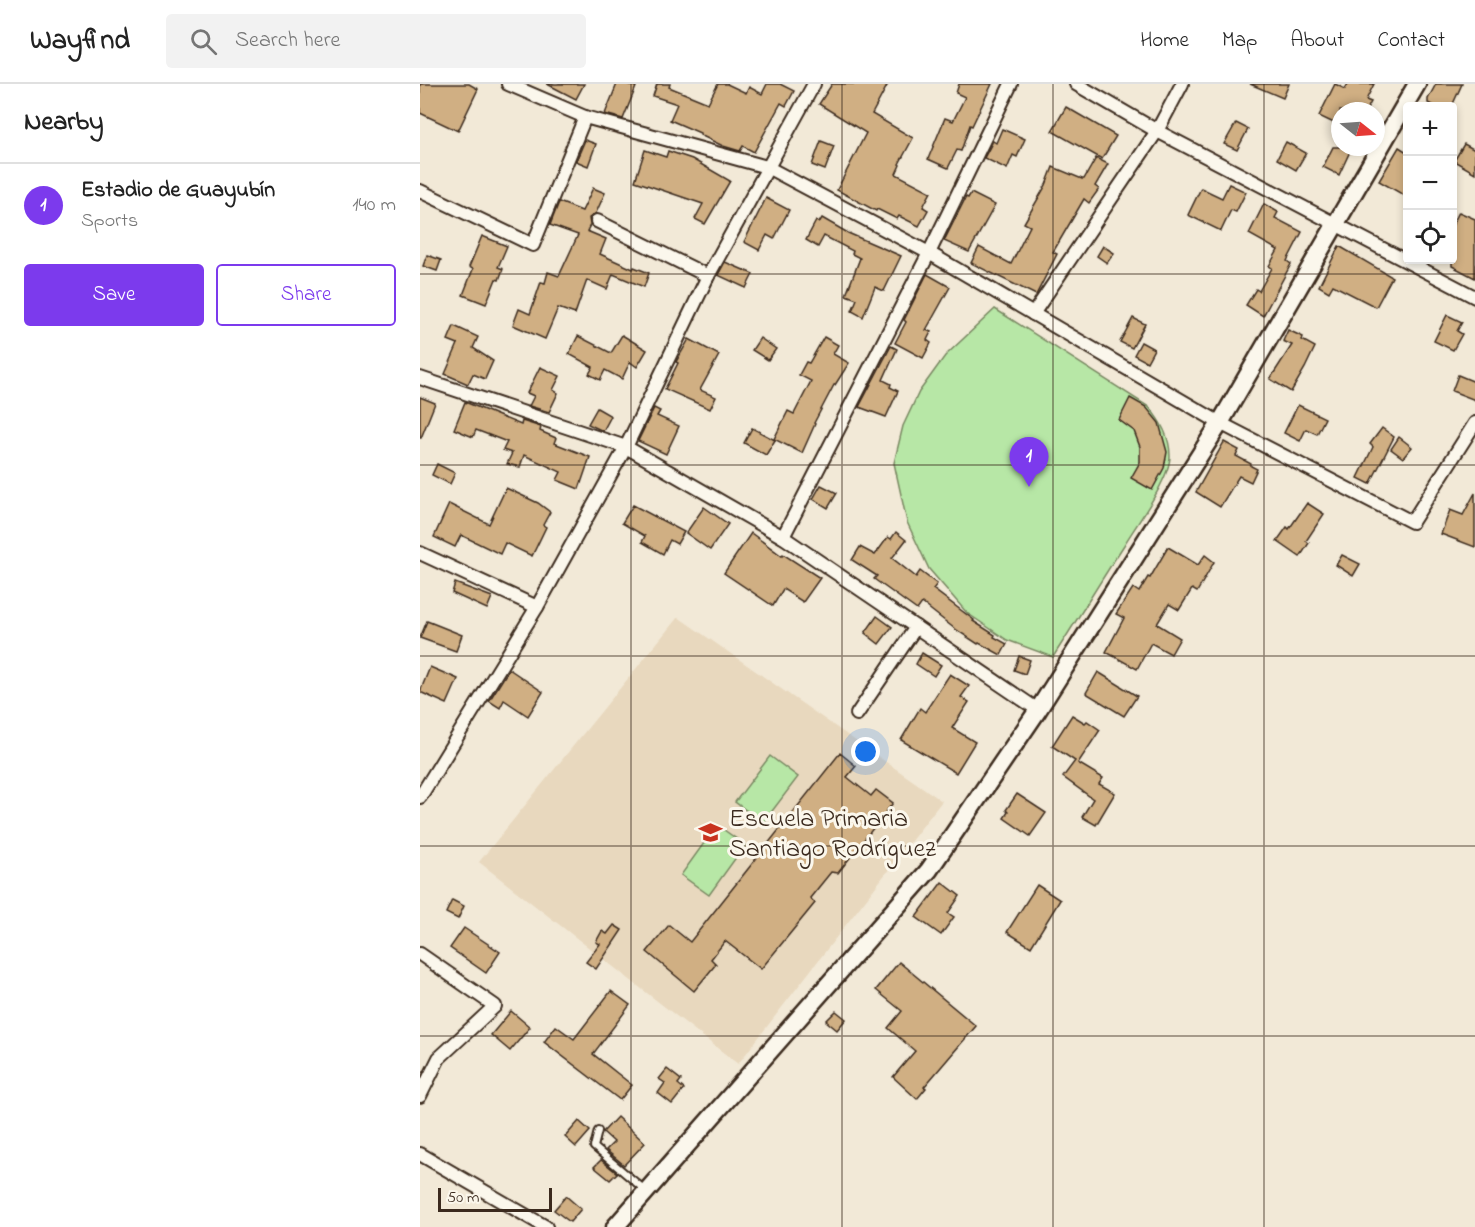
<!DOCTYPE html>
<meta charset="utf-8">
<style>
:root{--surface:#fff;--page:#f2f2f2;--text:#222;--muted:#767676;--line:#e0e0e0;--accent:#7c3aed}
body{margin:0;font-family:"Indie Flower",sans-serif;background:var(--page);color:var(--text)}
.controls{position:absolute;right:18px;top:18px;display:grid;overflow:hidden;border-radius:6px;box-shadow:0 3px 9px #0003}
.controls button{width:54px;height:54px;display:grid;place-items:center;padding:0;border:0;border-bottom:2px solid var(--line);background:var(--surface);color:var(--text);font:30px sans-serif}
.compass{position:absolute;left:911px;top:18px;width:54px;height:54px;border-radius:50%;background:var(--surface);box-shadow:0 3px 9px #0003;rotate:107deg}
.scale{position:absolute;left:18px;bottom:15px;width:114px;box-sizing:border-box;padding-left:6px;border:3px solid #3b2a1e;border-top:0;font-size:16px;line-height:21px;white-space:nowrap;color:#3b2a1e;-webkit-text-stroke:4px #fbf7ec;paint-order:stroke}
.you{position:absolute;left:446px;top:668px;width:21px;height:21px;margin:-15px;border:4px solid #fff;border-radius:50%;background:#1a73e8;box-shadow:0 0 0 9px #1a73e833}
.badge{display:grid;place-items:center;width:39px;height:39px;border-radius:50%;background:var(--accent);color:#fff;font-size:20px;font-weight:700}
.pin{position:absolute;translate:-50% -50px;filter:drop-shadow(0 2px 3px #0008)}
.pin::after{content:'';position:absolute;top:32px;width:21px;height:18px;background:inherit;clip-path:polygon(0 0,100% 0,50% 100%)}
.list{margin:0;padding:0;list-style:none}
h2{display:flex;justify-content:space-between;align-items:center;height:78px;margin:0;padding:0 24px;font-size:26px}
h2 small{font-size:20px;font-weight:400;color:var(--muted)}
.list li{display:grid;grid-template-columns:39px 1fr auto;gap:18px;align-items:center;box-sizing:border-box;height:84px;padding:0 24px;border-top:2px solid var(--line)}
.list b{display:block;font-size:22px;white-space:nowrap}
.list p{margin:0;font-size:20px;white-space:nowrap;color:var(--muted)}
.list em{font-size:20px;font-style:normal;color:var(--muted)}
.actions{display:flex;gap:12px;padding:18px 24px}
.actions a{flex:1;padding:14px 0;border:2px solid var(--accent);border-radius:6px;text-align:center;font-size:21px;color:var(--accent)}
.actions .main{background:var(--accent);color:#fff}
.icon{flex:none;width:33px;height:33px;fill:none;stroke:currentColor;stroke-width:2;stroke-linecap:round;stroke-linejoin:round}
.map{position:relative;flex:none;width:1055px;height:1143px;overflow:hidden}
header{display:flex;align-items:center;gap:36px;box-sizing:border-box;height:84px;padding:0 30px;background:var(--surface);border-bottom:2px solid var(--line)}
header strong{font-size:28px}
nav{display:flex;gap:33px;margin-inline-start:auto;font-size:21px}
.search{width:420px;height:54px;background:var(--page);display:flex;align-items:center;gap:15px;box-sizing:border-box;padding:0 21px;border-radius:6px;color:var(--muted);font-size:22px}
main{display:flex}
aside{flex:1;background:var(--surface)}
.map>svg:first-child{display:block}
.built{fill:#e8d8be}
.garden{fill:#b7e7a6;stroke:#798862;stroke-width:1.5}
.building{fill:#d0af83;stroke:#3b2a1e;stroke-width:1.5}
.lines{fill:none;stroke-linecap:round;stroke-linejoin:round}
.lane-casing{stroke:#3b2a1e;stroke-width:10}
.street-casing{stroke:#3b2a1e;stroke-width:16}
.secondary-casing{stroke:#3b2a1e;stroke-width:21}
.lane{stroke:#fbf7ec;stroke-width:6}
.street{stroke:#fbf7ec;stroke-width:12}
.secondary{stroke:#fbf7ec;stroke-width:16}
.grid{fill:none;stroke:#3b2a1e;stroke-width:1.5;stroke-opacity:0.55}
.labels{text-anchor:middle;stroke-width:6;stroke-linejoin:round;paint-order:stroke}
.poi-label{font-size:26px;fill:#3b2a1e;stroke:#fbf7ec;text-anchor:start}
</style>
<header>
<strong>Wayfind</strong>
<div class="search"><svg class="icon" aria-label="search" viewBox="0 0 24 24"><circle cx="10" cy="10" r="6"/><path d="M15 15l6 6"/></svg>Search here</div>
<nav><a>Home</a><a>Map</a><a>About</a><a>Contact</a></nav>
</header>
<main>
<aside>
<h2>Nearby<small></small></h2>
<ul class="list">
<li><span class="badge">1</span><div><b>Estadio de Guayubín</b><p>Sports</p></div><em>140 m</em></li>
</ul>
<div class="actions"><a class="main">Save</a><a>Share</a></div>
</aside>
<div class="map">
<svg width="1055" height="1143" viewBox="0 0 1055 1143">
<rect width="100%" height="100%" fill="#f2e9d7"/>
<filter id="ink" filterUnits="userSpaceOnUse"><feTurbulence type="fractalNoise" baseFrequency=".0167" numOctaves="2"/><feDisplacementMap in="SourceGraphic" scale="12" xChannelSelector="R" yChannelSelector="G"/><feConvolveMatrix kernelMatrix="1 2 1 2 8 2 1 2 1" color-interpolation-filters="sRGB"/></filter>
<g filter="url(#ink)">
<path class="built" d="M258 533 522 717 318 980 59 778Z"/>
<g class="garden">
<path d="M575 225 729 323C741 338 750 353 750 372 750 395 716 441 704 461 680 498 657 536 633 573L587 556 547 529 509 485 487 438 474 379 483 342 499 308 525 272Z"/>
<path d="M350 672 378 693 343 739 315 718Z"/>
<path d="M297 741 325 761 289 811 261 791Z"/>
</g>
<g class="building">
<path d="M0 0H49L58 5 38 47 0 29Z"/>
<path d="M127 0H164L156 15Z"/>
<path d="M197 0H207L216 3 203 35 185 30Z"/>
<path d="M237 0H250L249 3 288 19 298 0H307L326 9 329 3 342 10 347 0H360L374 7 366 22 361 19 334 68 323 62 320 67 303 62 280 51V49L250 36 257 20 233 12Z"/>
<path d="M412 0H468L452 30 493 54 479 80 480 81 476 90 511 108 503 123 508 126 499 142 479 132 477 135 457 125 456 127 417 106 446 49 399 20Z"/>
<path d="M539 0H572L552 42 550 41 541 67 537 66 528 84 508 75 525 34 533 37 545 13 536 9Z"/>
<path d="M830 0H869L863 14Z"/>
<path d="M915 0 925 5 928 0H954L946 16 951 18 946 27H920V42L899 32Z"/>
<path d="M1016 0H1042L1032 22H1014L1008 19V15Z"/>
<path d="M646 23 696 52 682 75 632 47Z"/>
<path d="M816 39 828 45 817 66 804 60Z"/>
<path d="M582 45 605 55 597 73 593 71 587 85 564 74 573 57 576 59Z"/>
<path d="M165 56 176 60 168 82 156 77Z"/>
<path d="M401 57 414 62 405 86 392 81Z"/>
<path d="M866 58 886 69 876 86 857 75Z"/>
<path d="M1044 60 1055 66V89L1034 77Z"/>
<path d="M913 63H932L919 91 903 83Z"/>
<path d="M979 63 987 68V113L959 97Z"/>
<path d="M225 66 246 73 248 67 272 75 310 97 285 140 275 135 283 120 215 97Z"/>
<path d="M676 74 688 80 675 102 679 105 669 119 664 115 633 168 637 170 616 211 551 179 559 163 591 180 610 142 604 139 626 101 633 83 662 95H664Z"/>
<path d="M809 100 826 108 816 128 811 126 801 147 768 131 781 104 802 114Z"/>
<path d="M173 104 185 109 176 129 169 134 170 141 167 147 186 155 180 170 213 185 214 183 229 189 224 203 193 190 187 205 167 196 155 230 138 224 125 255 93 241 99 225 110 230 121 198 125 199 128 188 139 192 158 151 130 141 139 118 162 127Z"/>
<path d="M551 109 575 121 549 168 524 157 546 113 548 114Z"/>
<path d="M346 114 369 126 354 155 347 151 339 166 324 158Z"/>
<path d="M844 120 858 128 855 134 882 148 867 177 871 180 843 232 826 221 836 205 839 207 852 184 849 182 858 166 829 150Z"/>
<path d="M1039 128 1055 135V194L1032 182V142Z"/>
<path d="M402 134 428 149 481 172 464 207 455 203 443 233 432 227 437 215 426 211 440 174 432 170 433 167 404 152 398 163 386 156 396 137 399 139Z"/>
<path d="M62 152 87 162 78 183 83 185 79 196 76 195 66 220 43 211 53 185 49 183Z"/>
<path d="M683 162 694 169 687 179 677 172Z"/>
<path d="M919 162 972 193 956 223 913 201 909 208 899 202Z"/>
<path d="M7 171 21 176 17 187 3 182Z"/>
<path d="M305 178 333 190 326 204 298 191Z"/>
<path d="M507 190 530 203 506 246 511 248 507 256 511 259 503 274 475 259 486 238 484 236Z"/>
<path d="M1027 231 1042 238 1037 247 1042 250 1033 266 1014 257Z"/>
<path d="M713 234 725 240 712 264 700 258Z"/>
<path d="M34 242 58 253 53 264 73 277 65 295 53 290 48 300 25 290 38 260 28 256Z"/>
<path d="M868 246 883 253 882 256 895 263 885 284 871 308 850 295 872 261 863 257Z"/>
<path d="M202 251 227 266 217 283 210 278 202 295 185 286 180 296 169 290 173 283 149 270 158 252 191 269Z"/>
<path d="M404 253 418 261 413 270 429 279 415 301H414L394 339 395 340 382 369 354 355 368 327 374 330 391 297 379 291 386 278 389 279Z"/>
<path d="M340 254 356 265 348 276 332 266Z"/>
<path d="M269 255 299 271 280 306 296 313 290 325 245 305 258 279 256 278Z"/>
<path d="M721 258 734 265 727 278 714 271Z"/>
<path d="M471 262 477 265 463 296 471 300 470 303 478 307 466 333 439 323Z"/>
<path d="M120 283 140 292 133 306 138 309 129 328 109 322 114 312 107 309Z"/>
<path d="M1038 291 1055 298V316L1032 307Z"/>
<path d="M0 313 15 319 1 354H0Z"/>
<path d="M710 314 726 323 739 339 747 368 744 384 732 406 711 394 720 378V363L714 347 699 336Z"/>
<path d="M45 318 101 341 102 337 121 343 120 347 136 354 134 359 170 373 159 405 137 396 141 388 104 371 100 383 87 380 92 369 83 366 87 358 56 346 53 353 34 345Z"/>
<path d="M878 321 905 334 897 350 886 345 880 357 864 349Z"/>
<path d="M177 324 191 332 183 347 168 340Z"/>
<path d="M234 324 240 327 237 332 259 342 246 370 218 357Z"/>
<path d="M332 344 355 356 346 371 324 359Z"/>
<path d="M962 344 974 353 950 400 938 394 953 363 950 360Z"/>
<path d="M979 353 992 363 983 374 971 365Z"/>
<path d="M804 358 819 366 816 372 831 380V382L837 385 831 398 819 392 800 423 776 408Z"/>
<path d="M17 380 35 389 30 400 12 391Z"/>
<path d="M401 401 417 409 408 424 393 415Z"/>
<path d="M86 404 118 419 130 428 123 441 126 443 112 472 85 459 80 470 41 451 35 463 14 453 29 420 69 440Z"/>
<path d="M1055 409V463L1021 450 1030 426 1043 431Z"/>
<path d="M887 419 904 430 886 457 889 459 880 473 857 457 867 443 869 445Z"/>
<path d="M213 421 264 448 257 460 250 456 243 470 222 458 225 452 202 439Z"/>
<path d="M284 423 308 440 290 466 266 449Z"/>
<path d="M476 448 486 456 472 474 496 493 500 487 517 500 513 505 554 536 553 537 575 551 574 553 587 560 581 571 559 559 558 560 535 545 502 519 497 526 454 495 457 492 432 476 440 463 455 471 468 453 471 455Z"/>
<path d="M331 449 362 472 363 470 400 494 383 518 363 505 353 522 304 489Z"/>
<path d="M748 463 778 481 785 471 794 478 777 508 772 505 759 526 749 520 737 540 760 554 751 570 731 559 717 585 686 568 704 534 696 530 713 504 719 508 728 493 730 494Z"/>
<path d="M922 471 940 480 933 492 916 481Z"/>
<path d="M35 499 72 513 67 525 32 509Z"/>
<path d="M457 532 472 543 459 560 445 549Z"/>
<path d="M7 537 42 551 36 567 0 554Z"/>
<path d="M502 569 521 581 514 592 496 580Z"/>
<path d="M599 572 610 576 605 590 594 586Z"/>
<path d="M10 583 38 595 27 620 0 608Z"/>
<path d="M89 585 123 608 108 632 84 616 80 624 69 617Z"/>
<path d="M678 588 717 612 704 632 666 609Z"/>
<path d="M530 590 549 602 541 613 549 618 532 644 555 658 536 689 481 656 500 624 505 628Z"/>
<path d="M652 631 665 639 667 637 680 646 658 679 683 694 679 700 695 709 676 741 662 733 673 715 643 693 655 677 632 662Z"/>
<path d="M420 669 436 682 427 693 451 712 456 706 473 719 418 789 411 788 390 814 395 819 341 885 305 857 291 875 296 880 274 907 227 868 249 841 270 858Z"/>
<path d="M597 710 626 729 610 752 584 734 588 728 586 726Z"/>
<path d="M522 798 540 812 528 829 534 833 521 851 496 833Z"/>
<path d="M617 801 640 816 611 863 587 848Z"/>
<path d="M32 816 44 822 38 835 26 829Z"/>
<path d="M194 841 202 846 176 885 166 878 180 860 176 858 182 847 187 850Z"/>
<path d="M44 844 80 868 66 889 30 864Z"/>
<path d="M479 878 556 942 504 1003 506 1004 497 1015 473 993 495 967 468 944 482 927 456 906Z"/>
<path d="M191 907 210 921 173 970 212 1001 200 1016 124 958 136 942 154 955Z"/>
<path d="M91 927 110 943 90 967 71 951Z"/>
<path d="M416 927 426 935 417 946 406 937Z"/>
<path d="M247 985 261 996 258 1000 264 1005 252 1020 238 1009 245 999 239 995Z"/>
<path d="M197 1033 225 1059 204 1081 186 1066 194 1058 183 1048Z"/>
<path d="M159 1037 170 1047 156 1063 145 1053Z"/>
<path d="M181 1076 197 1089 190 1096 174 1083Z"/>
<path d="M146 1112 161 1125 150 1138 134 1126Z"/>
</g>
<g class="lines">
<defs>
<path id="lane" d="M178 1047 174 1063 226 1107"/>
<g id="street">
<path d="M88 0 165 33 347 83 509 169 800 339 992 438 1055 339"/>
<path d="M656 0 737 47 1055 213"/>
<path d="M0 107 113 161 165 33"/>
<path d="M177 137 288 192"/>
<path d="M613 230 737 47 762 0"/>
<path d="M0 294 206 363 363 453 618 626"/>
<path d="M363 453 509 169 591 0"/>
<path d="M0 469 117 523"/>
<path d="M437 630 496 543"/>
<path d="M0 713 117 523 206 363 288 192 394 0"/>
<path d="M0 870 75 922 19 974 0 1012"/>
<path d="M0 1070 126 1143"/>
</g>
<path id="secondary" d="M195 1143 509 786 618 626 800 339 997 0"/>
</defs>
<use href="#lane" class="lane-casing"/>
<use href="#street" class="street-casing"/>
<use href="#secondary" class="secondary-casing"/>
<use href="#lane" class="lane"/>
<use href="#street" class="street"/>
<use href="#secondary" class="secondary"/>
</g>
</g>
<path class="grid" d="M211 0V1143M422 0V1143M633 0V1143M844 0V1143M0 190H1055M0 381H1055M0 572H1055M0 762H1055M0 952H1055"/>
<defs>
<symbol id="school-bare" viewBox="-9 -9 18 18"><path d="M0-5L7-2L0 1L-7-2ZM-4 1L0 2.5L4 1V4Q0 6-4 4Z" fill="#c8321e" stroke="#fbf7ec" stroke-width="2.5" paint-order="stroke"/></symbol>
</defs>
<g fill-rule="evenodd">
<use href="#school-bare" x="274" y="732" width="33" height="33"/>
</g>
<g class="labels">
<g class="poi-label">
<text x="309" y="742">Escuela Primaria<tspan x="309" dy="30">Santiago Rodríguez</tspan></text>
</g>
</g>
</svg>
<div class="controls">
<button>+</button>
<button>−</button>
<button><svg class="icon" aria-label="locate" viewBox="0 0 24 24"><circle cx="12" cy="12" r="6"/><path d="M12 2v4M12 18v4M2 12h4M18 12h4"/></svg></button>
</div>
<svg class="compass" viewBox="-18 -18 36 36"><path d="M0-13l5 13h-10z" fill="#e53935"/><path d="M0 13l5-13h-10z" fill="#767676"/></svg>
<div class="scale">50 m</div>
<div class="you"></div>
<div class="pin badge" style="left:609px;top:403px">1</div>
</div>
</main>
